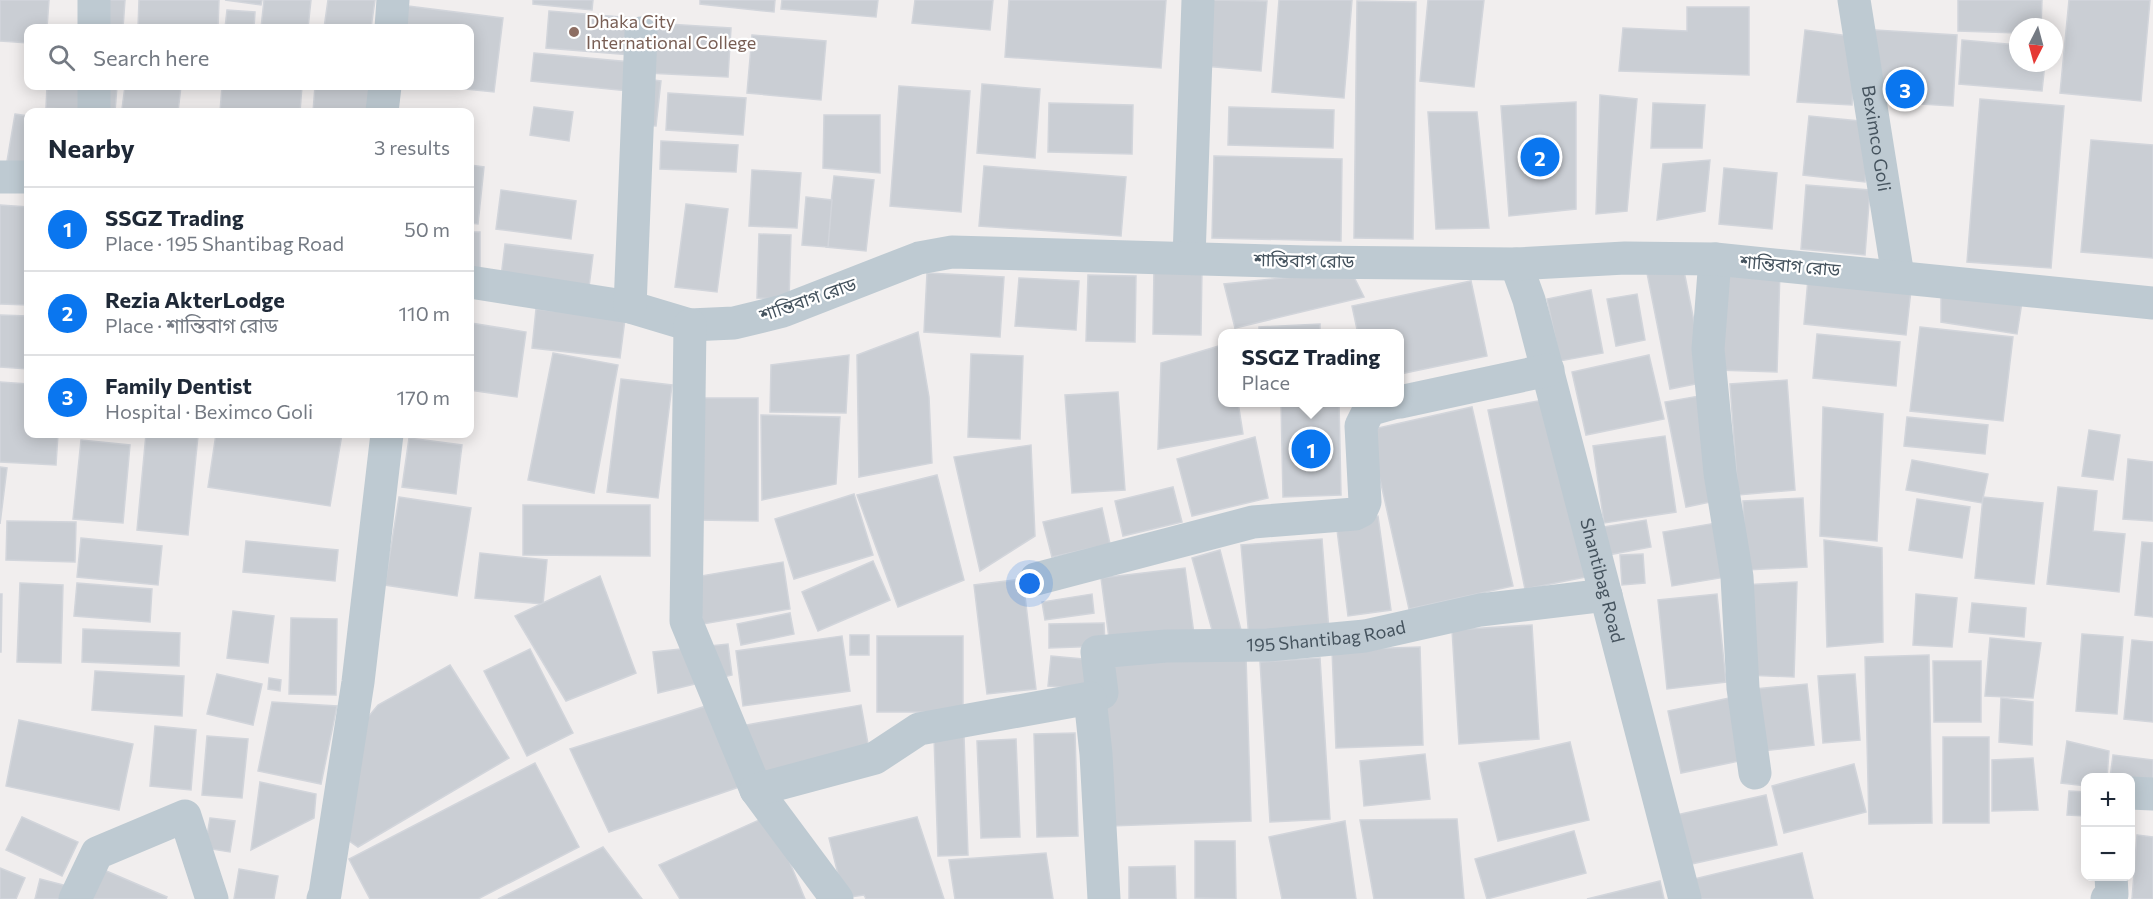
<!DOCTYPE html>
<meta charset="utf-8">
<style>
:root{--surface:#fff;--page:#f6f6f7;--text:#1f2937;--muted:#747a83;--line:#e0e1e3;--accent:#0a76ef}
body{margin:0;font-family:Commissioner,"Noto Sans Bengali",sans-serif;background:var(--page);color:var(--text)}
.controls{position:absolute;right:18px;bottom:18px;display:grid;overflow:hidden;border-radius:12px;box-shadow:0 3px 15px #0003}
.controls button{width:54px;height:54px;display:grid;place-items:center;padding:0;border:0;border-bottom:2px solid var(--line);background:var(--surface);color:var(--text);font:30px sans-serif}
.compass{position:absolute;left:2009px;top:18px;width:54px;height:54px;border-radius:50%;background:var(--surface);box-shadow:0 3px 15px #0003;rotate:186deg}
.you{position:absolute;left:1030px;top:584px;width:21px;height:21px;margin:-15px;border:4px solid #fff;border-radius:50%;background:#1a73e8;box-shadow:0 0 0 9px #1a73e833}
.badge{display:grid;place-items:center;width:39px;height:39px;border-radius:50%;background:var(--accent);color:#fff;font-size:20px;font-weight:700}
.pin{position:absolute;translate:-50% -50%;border:3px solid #fff;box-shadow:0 2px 6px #0006}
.popup{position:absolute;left:1218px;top:329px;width:186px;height:78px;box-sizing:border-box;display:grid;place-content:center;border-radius:12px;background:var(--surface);filter:drop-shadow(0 2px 4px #0005);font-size:20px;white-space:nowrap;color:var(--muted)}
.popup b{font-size:22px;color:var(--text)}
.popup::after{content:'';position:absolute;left:50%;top:100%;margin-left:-12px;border:12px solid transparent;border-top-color:var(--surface)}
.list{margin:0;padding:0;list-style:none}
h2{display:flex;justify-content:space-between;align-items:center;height:78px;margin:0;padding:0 24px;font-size:26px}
h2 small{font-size:20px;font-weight:400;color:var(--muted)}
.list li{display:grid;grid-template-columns:39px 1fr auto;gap:18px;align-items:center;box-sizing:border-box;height:84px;padding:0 24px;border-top:2px solid var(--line)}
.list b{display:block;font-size:22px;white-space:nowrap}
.list p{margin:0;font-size:20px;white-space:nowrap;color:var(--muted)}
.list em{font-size:20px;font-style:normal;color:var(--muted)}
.icon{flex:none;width:33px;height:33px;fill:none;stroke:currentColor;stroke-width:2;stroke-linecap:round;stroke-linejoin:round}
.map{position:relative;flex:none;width:2153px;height:899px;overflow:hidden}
.search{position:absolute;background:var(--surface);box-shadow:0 3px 15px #0003;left:24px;top:24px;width:450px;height:66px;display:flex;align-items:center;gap:15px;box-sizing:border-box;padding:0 21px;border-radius:12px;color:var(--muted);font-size:22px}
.panel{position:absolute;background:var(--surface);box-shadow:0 3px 15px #0003;left:24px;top:108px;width:450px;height:330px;border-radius:12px}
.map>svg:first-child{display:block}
.building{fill:#caced4;stroke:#d2d5db;stroke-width:1.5}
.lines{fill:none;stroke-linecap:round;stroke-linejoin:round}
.minor{stroke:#becad2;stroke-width:33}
.education-dot{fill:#8d6e63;stroke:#fff;stroke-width:2}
.labels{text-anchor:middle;stroke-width:4.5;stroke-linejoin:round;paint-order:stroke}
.education-label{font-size:18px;fill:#785e54;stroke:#fff;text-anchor:start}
.street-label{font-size:18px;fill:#45535e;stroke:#fff}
</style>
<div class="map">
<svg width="2153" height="899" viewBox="0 0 2153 899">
<rect width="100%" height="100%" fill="#f1eeee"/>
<g class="building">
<path d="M0 0H49L47 28H28V43L0 41Z"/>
<path d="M85 0H125L123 28H83Z"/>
<path d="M139 0H219L218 28H138Z"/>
<path d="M225 0H262L261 5Z"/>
<path d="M264 0H311L308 28H261Z"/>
<path d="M328 0H375L371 28H324Z"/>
<path d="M533 0H593L592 10 533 4Z"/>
<path d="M700 0H775L774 12 700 4Z"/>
<path d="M782 0H878L876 17 781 9Z"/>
<path d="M915 0H993L990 30 912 23Z"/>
<path d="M1009 0H1166L1161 68 1005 57Z"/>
<path d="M1209 0 1267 1 1261 71 1204 66Z"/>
<path d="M1279 0H1352L1344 98 1272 92Z"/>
<path d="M1428 0H1484L1474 87 1420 81Z"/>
<path d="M1958 0H2042L2041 27H2018V33L1958 31Z"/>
<path d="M2069 0H2150L2141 101 2060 93Z"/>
<path d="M1357 1 1416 2 1413 239 1354 238Z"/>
<path d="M400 5 503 18 494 92 436 86H470V28H397Z"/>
<path d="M1687 7H1749V75L1619 71 1623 28 1687 31Z"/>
<path d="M227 10 255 12 254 28H225Z"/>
<path d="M549 11 633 18 631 55 546 48Z"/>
<path d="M651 23 731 28 728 77 647 73Z"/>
<path d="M1805 30 1856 37 1852 105 1797 102Z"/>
<path d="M1875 30 1957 35 1953 106 1872 101Z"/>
<path d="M752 35 826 41 821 100 747 93Z"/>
<path d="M1962 40 2018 45V63H2045L2042 91 1959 84Z"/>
<path d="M534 53 631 62 628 91 531 81Z"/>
<path d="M644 79 661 81 656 126 640 125Z"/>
<path d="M982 84 1040 89 1035 158 977 153Z"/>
<path d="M47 86H117L115 112 46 108Z"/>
<path d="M125 86H181L178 112 122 109Z"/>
<path d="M222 86H302L300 112H220Z"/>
<path d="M315 86H374L372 112H313Z"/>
<path d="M899 86 970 91 961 212 890 206Z"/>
<path d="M668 93 746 98 743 135 666 130Z"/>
<path d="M1600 95 1637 99 1627 211 1596 214Z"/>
<path d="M1980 99 2064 106 2051 268 1967 262Z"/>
<path d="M1576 102V209L1509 216 1501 106Z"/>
<path d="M1049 103 1133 105 1132 154 1048 152Z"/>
<path d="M1653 103 1705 105 1702 148H1651Z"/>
<path d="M534 107 573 112 569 141 530 135Z"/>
<path d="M1229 107 1334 110 1333 148 1228 145Z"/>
<path d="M1428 112H1477L1489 228 1436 229Z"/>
<path d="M15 114 28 116V163L6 167Z"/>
<path d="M824 115H880V173L823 168Z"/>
<path d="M1809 116 1870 122 1865 182 1803 175Z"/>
<path d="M2091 140 2153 145V258L2081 252Z"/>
<path d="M661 141 738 145 736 172 660 169Z"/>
<path d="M1214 156 1342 159 1341 241 1212 238Z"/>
<path d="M1710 160 1705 211 1657 220 1663 164Z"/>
<path d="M470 165 484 167 478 224 470 223Z"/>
<path d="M984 166 1126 177 1121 236 979 226Z"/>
<path d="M1724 168 1777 173 1772 229 1719 224Z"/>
<path d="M752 170 801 173 797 228 749 226Z"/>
<path d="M834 176 874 180 866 251 826 247Z"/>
<path d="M1806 185 1870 190 1865 255 1801 249Z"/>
<path d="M501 190 576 201 571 239 496 229Z"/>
<path d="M806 197 832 200 828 247 802 245Z"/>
<path d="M686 204 728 209 717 292 675 287Z"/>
<path d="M0 205 28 207V305L0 304Z"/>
<rect x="470" y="232" width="10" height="39"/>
<path d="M759 234 791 235 789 299 757 298Z"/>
<path d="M505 244 593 255 589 287 501 277Z"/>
<path d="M1683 266 1706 382 1670 389 1647 273Z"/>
<path d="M1154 267 1202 268 1201 335 1153 334Z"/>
<path d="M1720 269 1780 270 1777 372 1717 370Z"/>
<path d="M1351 271 1364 297 1235 328 1224 284Z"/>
<path d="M927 273 1004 277 1000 337 924 332Z"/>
<path d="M1088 275 1136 276 1135 342 1086 341Z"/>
<path d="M1019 278 1079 281 1076 330 1015 326Z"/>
<path d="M1808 279 1911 290 1906 335 1804 324Z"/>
<path d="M1471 281 1487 356 1400 374V334H1358L1352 306Z"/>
<path d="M1591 290 1603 353 1560 361 1547 299Z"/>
<path d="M1941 291 2022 302 2017 334 1941 322Z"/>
<path d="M1637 294 1645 340 1616 346 1607 299Z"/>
<path d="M536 309 625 319 620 358 532 348Z"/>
<path d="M0 315 28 316V369L0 367Z"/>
<path d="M471 323 526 332 517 397 470 390Z"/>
<path d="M1320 324V334H1259V327Z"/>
<path d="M1920 327 2013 337 2003 421 1910 411Z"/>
<path d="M918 332 929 397 932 463 859 477 857 355Z"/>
<path d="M1817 334 1900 342 1896 386 1813 378Z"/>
<path d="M1222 345V402H1238L1243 434 1158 449 1161 363Z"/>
<path d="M553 353 618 365 594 493 528 480Z"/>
<path d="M971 354 1023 356 1020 439 968 437Z"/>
<path d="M849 355 846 413 770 412 771 365Z"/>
<path d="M1649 355 1664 419 1586 435 1572 372Z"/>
<path d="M621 379 672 385 658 498 607 492Z"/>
<path d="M1787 380 1795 490 1738 495 1730 384Z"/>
<path d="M0 382 28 384V434H58L56 465 0 462Z"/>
<path d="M1118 392 1125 490 1072 493 1065 395Z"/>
<path d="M1699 396 1720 500 1686 507 1665 402Z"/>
<path d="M696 398H758V521L696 520Z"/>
<path d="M1549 399 1586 577 1525 589 1488 410Z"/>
<path d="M1339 402 1341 495 1283 497 1281 403Z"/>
<path d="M1472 407 1513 586 1409 609 1369 430Z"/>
<path d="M1823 407 1883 414 1877 541 1820 536Z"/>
<path d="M761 415 840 417 836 484 762 500Z"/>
<path d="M1907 417 1988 425 1985 454 1904 446Z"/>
<path d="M2089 430 2120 435 2113 480 2082 476Z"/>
<path d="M146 434 198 436 188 535 137 530Z"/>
<path d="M216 434H342L330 506 208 487Z"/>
<path d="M1665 436 1676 512 1604 523 1593 446Z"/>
<path d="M1255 437 1268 498 1192 516 1177 459Z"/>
<path d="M409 438 462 445 456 494 402 487Z"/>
<path d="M81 440 130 445 123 523 73 519Z"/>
<path d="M1031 445 1035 536 980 571 954 457Z"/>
<path d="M2128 459 2153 462V521L2123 519Z"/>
<path d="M1912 460 1988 474 1982 503 1906 490Z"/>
<path d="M0 467 7 468 0 524Z"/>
<path d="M937 475 964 580 898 607 857 495Z"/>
<path d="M1173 487 1182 522 1123 536 1115 501Z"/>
<path d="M2058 487 2097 491 2093 531 2125 534 2119 592 2047 584Z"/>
<path d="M854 494 873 555 794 579 775 519Z"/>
<path d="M399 497 471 508 457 596 385 585Z"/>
<path d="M1983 497 2043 503 2034 584 1975 578Z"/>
<path d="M1803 498 1807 567 1746 570 1743 501Z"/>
<path d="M1917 499 1970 507 1962 558 1909 550Z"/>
<path d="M523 505H650V556L523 555Z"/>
<path d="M1102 508 1110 544 1052 557 1043 522Z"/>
<path d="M1378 516 1391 610 1348 616 1336 522Z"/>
<path d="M1646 520 1651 547 1608 555 1603 527Z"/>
<path d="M7 521 76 522 75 562 6 560Z"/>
<path d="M1722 522 1732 576 1672 586 1663 532Z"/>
<path d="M81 538 162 546 158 585 77 577Z"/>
<path d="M1322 539 1329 631 1249 638 1241 545Z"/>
<path d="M1824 540 1882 548 1883 642 1827 647Z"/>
<path d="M246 541 338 550 335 581 243 572Z"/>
<path d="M2142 542 2153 543V617L2135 615Z"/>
<path d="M1220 550 1241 630 1214 637 1192 558Z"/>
<path d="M480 553 547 560 543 604 475 598Z"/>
<path d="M1643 554 1645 583 1622 585 1620 555Z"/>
<path d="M873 561 890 600 818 631 802 592Z"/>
<path d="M783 562 790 609 703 624 695 577Z"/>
<path d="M1185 568 1194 634 1110 646 1101 578Z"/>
<path d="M600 576 636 673 566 701 515 616Z"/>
<path d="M1023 579 1036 689 987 694 974 585Z"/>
<path d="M1797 582 1794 677 1746 675 1742 585Z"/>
<path d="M20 583 63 585 61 663 17 662Z"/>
<path d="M77 583 152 589 150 622 74 616Z"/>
<path d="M0 594H2L1 652H0Z"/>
<path d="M1092 594 1094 613 1045 620 1042 602Z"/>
<path d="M1717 594 1726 682 1667 689 1658 600Z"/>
<path d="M1916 594 1957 598 1952 647 1913 645Z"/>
<path d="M1972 603 2026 608 2024 637 1969 632Z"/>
<path d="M233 611 274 616 268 663 227 658Z"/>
<path d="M790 613 794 634 741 645 737 624Z"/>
<path d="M291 618 337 619 336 695 289 694Z"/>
<path d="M1104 623 1105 646 1049 648V624Z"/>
<path d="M1532 625 1539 739 1459 744 1452 630Z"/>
<path d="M83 629 180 633 179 666 82 662Z"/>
<path d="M2082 634 2123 637 2117 714 2076 711Z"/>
<rect x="850" y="635" width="19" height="20"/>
<path d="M842 636 850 691 743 706 736 651Z"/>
<rect x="877" y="636" width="86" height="76"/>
<path d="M1990 638 2041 643 2033 698 1985 696Z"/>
<path d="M2132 640 2153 642V722L2124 719Z"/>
<path d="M728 644 732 675 658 693 653 652Z"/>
<path d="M1420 647 1423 745 1336 748 1332 650Z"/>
<path d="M530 649 573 733 527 756 484 671Z"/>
<path d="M1929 655 1932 823 1869 824 1865 657Z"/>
<path d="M1051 656 1094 660 1092 689 1048 686Z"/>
<path d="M1246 656 1251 821 1110 826 1105 660Z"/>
<path d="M1320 658 1330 819 1270 822 1260 662Z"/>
<path d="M1933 661H1981V722H1934Z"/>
<path d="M450 665 509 758 358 847 339 834 349 740 378 705Z"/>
<path d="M95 671 184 676 182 716 92 710Z"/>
<path d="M217 674 262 684 253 725 207 714Z"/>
<path d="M1855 674 1860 740 1823 743 1818 676Z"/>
<path d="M269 678 281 680 280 691 268 689Z"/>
<path d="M1807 684 1814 745 1762 751 1755 689Z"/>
<path d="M1739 696 1744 760 1681 773 1668 711Z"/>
<path d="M2001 698 2033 702 2032 745 1999 742Z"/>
<path d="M272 702 337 706 321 784 258 771Z"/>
<path d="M861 705 870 755 755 775 746 725Z"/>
<path d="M706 706 742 786 609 832 570 749Z"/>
<path d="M19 720 133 744 119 810 6 786Z"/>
<path d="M155 726 196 730 191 790 150 786Z"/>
<path d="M1075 733 1078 836 1037 837 1034 734Z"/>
<path d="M207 736 248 739 242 798 202 795Z"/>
<path d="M964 736 968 855 938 856 934 737Z"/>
<rect x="1943" y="737" width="46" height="86"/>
<path d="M1016 739 1020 837 981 838 977 741Z"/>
<path d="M2067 741 2109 751 2107 778H2086V786L2061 783Z"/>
<path d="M1570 742 1589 820 1498 841 1479 763Z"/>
<path d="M1425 754 1430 799 1364 806 1360 761Z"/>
<path d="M2113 755 2153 760V787L2130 778H2110Z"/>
<path d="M2033 758 2038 810 1992 811V760Z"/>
<path d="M535 763 579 847 478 899H370L349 859Z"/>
<path d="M1854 764 1866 812 1784 833 1772 786Z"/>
<path d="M260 782 316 794 314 818 251 850Z"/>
<path d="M2069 791 2086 792V816L2067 815Z"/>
<path d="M1766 795 1777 845 1687 865 1676 815Z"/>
<path d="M770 815 805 899H680L659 865Z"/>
<path d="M22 817 78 842 62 876 6 850Z"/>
<path d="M917 817 944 899H866L864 895 844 898 829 838Z"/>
<path d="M210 818 235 821 230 852 205 848Z"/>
<path d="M1457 819 1464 899H1374L1360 820Z"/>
<path d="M1345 821 1356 899H1282L1269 837Z"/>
<path d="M1574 831 1586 873 1487 899 1475 859Z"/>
<path d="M2137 835 2153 837V899H2132Z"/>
<path d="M1195 841H1235L1236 899 1195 898Z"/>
<path d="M603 847 642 899H498Z"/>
<path d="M1046 853 1053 899H955L949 860Z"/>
<path d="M1802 853 1813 899H1699L1694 879Z"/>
<path d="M1175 866 1176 899H1129V867Z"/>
<path d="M0 868 25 878 16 899H0Z"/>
<path d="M239 869 278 876 274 899H234Z"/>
<path d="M104 870 167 897 166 899H90Z"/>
<path d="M40 879 83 890 81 899H35Z"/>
<path d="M1660 881 1664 899H1587Z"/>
</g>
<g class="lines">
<g class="minor">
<path d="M94 0V28"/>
<path id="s1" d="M1854 0 1898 276"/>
<path d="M391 28 393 0"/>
<path d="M94 86V112"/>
<path d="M382 112 385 86"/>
<path d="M0 177H28"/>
<path d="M1189 258 1198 0"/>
<path d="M1715 259 1708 349 1720 473 1737 577 1743 688 1755 773"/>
<path id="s2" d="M1516 264 1529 300 1685 899"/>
<path d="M470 282 630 307 690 325 734 323 783 311 919 258 952 252 1308 262 1516 264 1625 258 1715 259 2153 303"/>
<path d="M630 307 641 33"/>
<path d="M690 325 686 621 756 790 837 899"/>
<path d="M1400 402 1548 370"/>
<path d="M1036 579 1253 522 1355 514 1361 511 1365 502 1361 426 1369 410 1397 402"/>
<path id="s3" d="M1090 698 1102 693 1097 652 1166 646 1268 645 1365 636 1480 610 1606 595"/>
<path d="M756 790 875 758 919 729 1090 698 1096 754 1104 899"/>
<path d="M2130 793 2153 794"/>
<path d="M75 899 97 853 185 816 212 899"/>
<path d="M323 899 325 894 358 682 387 434"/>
<path d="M2107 899 2112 894 2111 876"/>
</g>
</g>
<circle class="education-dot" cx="574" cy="32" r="6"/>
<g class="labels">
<g class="education-label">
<text x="586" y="28">Dhaka City<tspan x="586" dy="21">International College</tspan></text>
</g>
<g class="street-label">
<text dy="6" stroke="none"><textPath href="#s1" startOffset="140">Beximco Goli</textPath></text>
<text transform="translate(1304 261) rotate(1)" y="6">শান্তিবাগ রোড</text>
<text transform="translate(1790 266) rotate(5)" y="6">শান্তিবাগ রোড</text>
<text transform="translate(808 300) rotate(-19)" y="6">শান্তিবাগ রোড</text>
<text dy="6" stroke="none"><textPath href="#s2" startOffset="328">Shantibag Road</textPath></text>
<text dy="6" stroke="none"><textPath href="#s3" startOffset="284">195 Shantibag Road</textPath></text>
</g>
</g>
</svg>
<div class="controls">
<button>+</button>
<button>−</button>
</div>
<svg class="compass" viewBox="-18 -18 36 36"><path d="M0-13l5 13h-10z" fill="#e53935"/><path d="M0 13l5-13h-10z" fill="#747a83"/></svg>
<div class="you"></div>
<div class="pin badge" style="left:1311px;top:449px">1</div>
<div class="popup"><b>SSGZ Trading</b>Place</div>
<div class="pin badge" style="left:1540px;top:157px">2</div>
<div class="pin badge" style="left:1905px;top:89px">3</div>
<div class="search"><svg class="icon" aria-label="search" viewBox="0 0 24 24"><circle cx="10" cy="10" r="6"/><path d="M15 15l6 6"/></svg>Search here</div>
<section class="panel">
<h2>Nearby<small>3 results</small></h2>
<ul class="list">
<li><span class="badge">1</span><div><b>SSGZ Trading</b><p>Place · 195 Shantibag Road</p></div><em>50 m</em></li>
<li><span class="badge">2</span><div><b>Rezia AkterLodge</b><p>Place · শান্তিবাগ রোড</p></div><em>110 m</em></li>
<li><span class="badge">3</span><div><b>Family Dentist</b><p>Hospital · Beximco Goli</p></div><em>170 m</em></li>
</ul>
</section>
</div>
